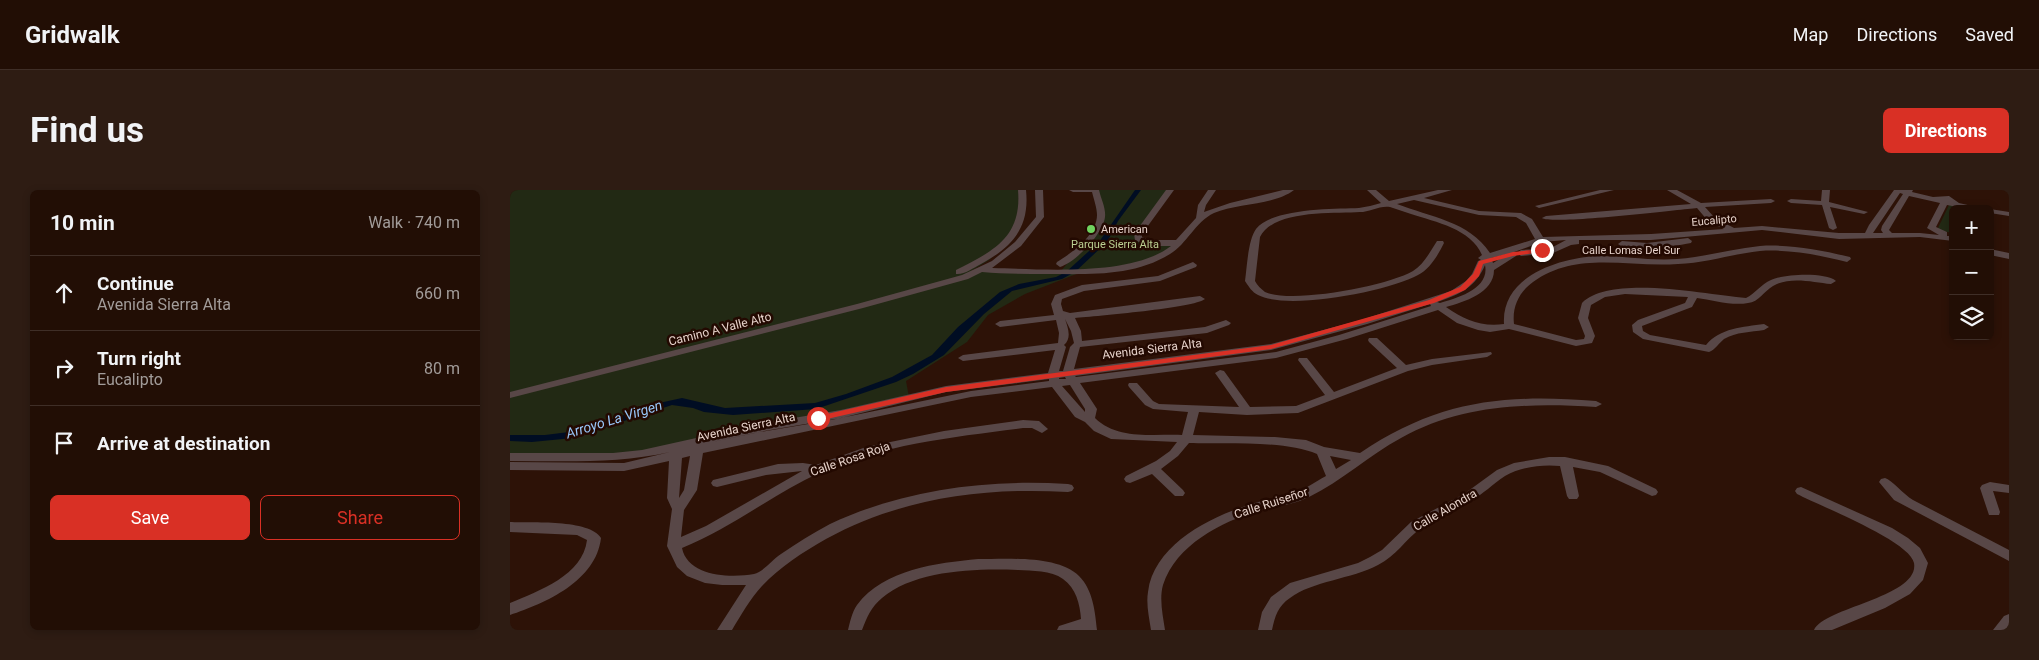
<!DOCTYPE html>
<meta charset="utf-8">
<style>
:root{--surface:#220e05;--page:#2e1c13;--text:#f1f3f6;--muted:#a29c9a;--line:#3f2e27;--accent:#d93025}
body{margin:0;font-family:Roboto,sans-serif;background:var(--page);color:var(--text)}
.controls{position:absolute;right:15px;top:15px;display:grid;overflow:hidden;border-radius:8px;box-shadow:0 2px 8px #0003}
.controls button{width:45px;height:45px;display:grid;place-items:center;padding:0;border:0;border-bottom:1px solid var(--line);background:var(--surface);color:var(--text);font:25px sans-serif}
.stop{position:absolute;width:15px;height:15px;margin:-11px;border:4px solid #d93025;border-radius:50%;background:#fff}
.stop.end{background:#d93025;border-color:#fff;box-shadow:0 1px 5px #0008}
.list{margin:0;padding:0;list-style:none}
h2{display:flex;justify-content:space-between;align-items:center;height:65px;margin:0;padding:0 20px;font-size:21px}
h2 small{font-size:16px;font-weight:400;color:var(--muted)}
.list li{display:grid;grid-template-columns:32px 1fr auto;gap:15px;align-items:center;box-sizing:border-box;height:75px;padding:0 20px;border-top:1px solid var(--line)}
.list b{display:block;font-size:19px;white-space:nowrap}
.list p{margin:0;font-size:16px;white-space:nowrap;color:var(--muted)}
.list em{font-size:16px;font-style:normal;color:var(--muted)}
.actions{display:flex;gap:10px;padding:15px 20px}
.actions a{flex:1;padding:11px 0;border:1px solid var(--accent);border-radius:8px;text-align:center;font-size:18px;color:var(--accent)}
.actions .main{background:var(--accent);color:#fff}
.icon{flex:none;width:28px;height:28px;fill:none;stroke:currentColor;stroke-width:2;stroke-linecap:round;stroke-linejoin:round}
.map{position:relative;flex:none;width:1499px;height:440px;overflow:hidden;border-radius:8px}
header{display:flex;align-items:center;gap:30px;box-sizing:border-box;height:70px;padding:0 25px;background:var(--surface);border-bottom:1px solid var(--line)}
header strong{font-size:24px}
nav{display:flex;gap:28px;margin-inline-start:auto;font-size:18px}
.intro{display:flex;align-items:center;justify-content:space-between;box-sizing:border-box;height:120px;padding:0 30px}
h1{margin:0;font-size:35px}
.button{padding:12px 22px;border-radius:8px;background:var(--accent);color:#fff;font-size:18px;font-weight:700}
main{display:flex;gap:30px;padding:0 30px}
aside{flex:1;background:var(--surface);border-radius:8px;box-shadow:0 2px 8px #0003}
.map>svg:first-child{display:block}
.green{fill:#222914}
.water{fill:#000d23}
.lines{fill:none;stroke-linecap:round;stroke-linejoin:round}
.minor{fill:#584747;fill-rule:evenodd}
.route{fill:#d93025}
.poi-dot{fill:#70d35f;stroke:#230901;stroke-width:2}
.labels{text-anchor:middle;stroke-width:5;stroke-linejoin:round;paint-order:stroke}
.far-street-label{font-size:11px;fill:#e7d3cb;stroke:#230901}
.far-poi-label{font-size:11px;fill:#e7d3cb;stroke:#230901;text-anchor:start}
.far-park-label{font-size:11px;fill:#bbd092;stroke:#230901}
.street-label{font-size:12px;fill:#e7d3cb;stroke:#230901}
.water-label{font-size:14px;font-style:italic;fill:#98c6f8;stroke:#230901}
</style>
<header>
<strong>Gridwalk</strong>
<nav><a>Map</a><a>Directions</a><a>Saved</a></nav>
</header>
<div class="intro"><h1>Find us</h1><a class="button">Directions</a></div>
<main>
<aside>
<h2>10 min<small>Walk · 740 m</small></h2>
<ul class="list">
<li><svg class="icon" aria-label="ahead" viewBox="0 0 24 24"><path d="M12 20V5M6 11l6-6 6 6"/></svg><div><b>Continue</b><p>Avenida Sierra Alta</p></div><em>660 m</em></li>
<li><svg class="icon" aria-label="right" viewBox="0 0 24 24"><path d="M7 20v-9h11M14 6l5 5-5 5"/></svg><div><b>Turn right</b><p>Eucalipto</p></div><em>80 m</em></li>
<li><svg class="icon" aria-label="arrive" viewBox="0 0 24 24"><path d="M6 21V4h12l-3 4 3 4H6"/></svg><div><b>Arrive at destination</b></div></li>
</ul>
<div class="actions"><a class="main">Save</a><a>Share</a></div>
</aside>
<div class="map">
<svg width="1499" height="440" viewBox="0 0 1499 440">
<rect width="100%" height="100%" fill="#2d1207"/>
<g class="green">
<path d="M0 0H512L514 8 500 50 479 70 461 81 569 83 515 104 478 125 457 152 396 191 399 207 132 264 0 268Z"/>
<path d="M585 0H660L628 43 631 51 667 53 662 59 621 77 551 81 588 36Z"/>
<path d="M1439 15 1463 19H1443V43L1427 40Z"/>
</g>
<path class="water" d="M625 0H631L608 31 597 52 565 82 552 89 502 101 474 124 434 165 403 184 386 192 306 219 223 225 194 222 183 218 162 215 63 248 22 252 0 251V245H35L67 241 149 213 172 208 215 218 305 213 336 204 382 187 422 165 448 137 490 102 509 94 546 87 556 82 589 52Z"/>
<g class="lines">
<g class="minor">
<path d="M508 0H516C520 38 502 57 471 74 463 78 454 85 446 84V80C484 61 512 47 508 0Z"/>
<path d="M525 0H533L534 27 511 56 482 78C532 79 621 87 661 56H637L625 50 624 44 656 0H664L632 44V47L639 50H666L686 28 688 15 698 0H706L696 15 694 22 720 13 773 0H784C765 15 727 13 704 23 685 32 677 54 660 64 623 87 578 84 537 84 515 84 493 84 472 82L458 89 353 118 0 208V202L347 114 452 85 482 71 505 52 526 27Z"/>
<path d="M559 0H589C591 9 596 18 595 27 593 44 566 72 550 77L546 74 547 72C562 63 587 45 587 25 587 18 584 10 582 2H563Z"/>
<path d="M857 0H866L879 11 928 0H942L914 8 969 21 1011 23 1022 29 1033 47 1141 44 1214 39 1198 31 1187 18C1166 20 1042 35 1032 28L1036 26 1181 14 1157 0H1167L1191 13 1261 9 1265 11 1261 13 1195 17 1204 27 1224 38 1252 36 1329 43H1355L1359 35 1384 0H1403L1402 2 1423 7 1439 6 1449 13 1475 19H1457L1437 15 1426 37 1437 42V46H1443V51L1410 47 1329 49 1252 40 1141 50H1069V54L1061 55 1043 63 1011 66 1007 63 1011 60 1041 58 1056 50 1032 52 1004 62 1007 64 1006 66 984 80C984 103 954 112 936 117 955 130 971 137 994 134 991 86 1049 68 1088 66 1114 66 1141 71 1167 69 1195 67 1222 59 1250 56 1280 54 1311 60 1340 67L1341 69 1337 72C1309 65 1280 59 1250 61 1222 64 1196 73 1168 74 1119 78 1067 60 1023 92 1009 102 1002 117 1004 134L1066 150 1074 149 1075 146 1068 128 1072 113C1101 84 1197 105 1236 108 1245 104 1251 94 1261 90 1274 84 1315 82 1326 91L1321 94C1303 92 1279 86 1263 96 1254 101 1249 112 1238 113 1222 116 1202 110 1187 108L1182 117 1132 136 1133 141 1140 145 1196 155C1210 138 1233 137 1254 134L1259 137 1254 140C1241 142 1226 142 1214 149 1209 153 1205 160 1199 162L1133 149 1123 142 1122 135 1128 130 1175 113 1178 107 1115 104 1095 107 1081 115 1078 128 1085 146 1082 153 1066 156 999 139 980 142 968 140 947 133 928 120 837 149 766 168 570 193 587 219 585 228C607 250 643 244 672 245L678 222 643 219 635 215 619 197 618 195 619 193H627L643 211 649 214 729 217 705 183 710 180 714 181 740 217 786 216 815 205 788 170 789 168H797L824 202 887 178 859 152 858 150 859 148H867L896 175 922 169 981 162 982 164 977 167 922 175 898 181 788 223 737 225 689 222 683 245 765 247 796 250 814 257 850 263C929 210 994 204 1086 211L1092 214 1086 217C1019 213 952 214 891 248 859 265 832 291 799 307 783 315 765 316 748 321 711 332 666 355 653 395 649 409 653 426 655 440H641C639 427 636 414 638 402 644 353 704 325 745 313 757 309 770 308 782 304 794 300 805 292 816 286L807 264C775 250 715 254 679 253L668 266 651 279 673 300 675 303 673 306H665L642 284 620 293 616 292 614 289 616 286 646 271 660 261 667 252 601 249 584 241 575 232 565 227 542 197 461 207 193 263 187 300 174 320 171 347 196 336 292 281 256 285 207 297 203 296 201 293 203 290 268 274 293 273 306 275 356 257 434 241 513 230 529 231 538 239 532 243 522 238H513C444 247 373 254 309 283 262 305 221 338 172 358 178 387 221 388 244 384 253 382 263 369 271 364 287 353 303 343 320 334 395 299 476 289 558 294L562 295 564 298 562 301 558 302C474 297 391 308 316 349 293 362 270 377 252 396 240 409 231 425 222 440H207L236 395H212L195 393 177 386 167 377 157 356 162 319 157 308 159 271 114 281 0 280V272L114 273 160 262C107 274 54 271 0 271V263H103L132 260 254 233 331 220 436 196 538 183 545 160 453 171 448 168 453 165 548 153 549 143 546 130 490 137 485 134 490 131 544 125 541 114 545 105 572 95 648 86 683 72 687 75 686 77 650 91 574 101 552 109 551 114 553 121 560 123 690 106 695 109C684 118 586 126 565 128L571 141 572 151 695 137 716 130 721 133 719 135 697 143 570 157 564 179 761 154 851 130 941 101 956 91 962 84 968 71 971 70 968 68 972 65C961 39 926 32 901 24 894 22 887 19 880 17 871 15 859 22 850 22 824 24 764 19 750 47L745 91C747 95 751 99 755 102 783 114 877 96 903 81 914 74 920 62 927 51H933L934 53C928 65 920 79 908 85 879 101 778 121 748 105 742 102 739 97 735 91 737 77 738 50 746 39 762 18 825 19 849 18 856 17 864 15 871 13ZM1390 3 1393 4 1372 36 1371 40 1373 43H1363ZM1399 6 1430 13 1417 38 1429 45 1410 43H1382L1379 40ZM904 10 969 25 1006 27 1016 33 1025 49 980 63C959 31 920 27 887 14ZM998 64 983 73 981 68ZM975 75C980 99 947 108 930 113L927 112C949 105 966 97 975 75ZM920 114 921 116 829 145 766 162 566 187 565 186 761 160 857 134ZM555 129 561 141 564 153 560 157 553 181H549L556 157 554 155C562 148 558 138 555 129ZM555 187 556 189H549V188ZM539 189V191L461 201 316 231 244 243 193 254 254 241 331 228 436 202ZM560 195 575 219V222L552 196ZM180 266 174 300 169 308 172 268ZM820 266 841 270 826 279Z"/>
<path d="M1090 0H1104L1029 18 1025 16Z"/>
<path d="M1312 0H1320L1319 12 1358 22 1354 24 1320 17 1327 38 1323 40 1319 38 1312 15 1281 13 1277 11 1281 9 1311 11Z"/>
<path d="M1480 19 1499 22V26L1480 23Z"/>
<path d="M1178 48 1182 51 1181 53C1165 56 1121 64 1108 54L1112 51 1137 53Z"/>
<path d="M1480 59 1499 63V69L1480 65Z"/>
<path d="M1039 267H1055L1098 276 1146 299 1148 302 1146 305 1142 306 1090 282 1063 277 1069 306 1067 309H1059L1057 306 1050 276C1033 274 1010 277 995 286 983 294 973 304 961 311 945 321 926 327 911 338 895 350 886 366 868 375 842 389 802 391 780 408 768 416 765 426 762 440H748L752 422 761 407 780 393 848 373 860 367 872 360 901 332 954 304 987 280 1004 273Z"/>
<path d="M1375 288C1382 290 1393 304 1403 310L1499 360V371L1384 310 1369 292 1371 289Z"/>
<path d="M1480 292 1499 295V303L1483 301 1490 322 1489 325H1479L1470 298 1472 295Z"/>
<path d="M1291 297 1382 338 1398 348 1410 358 1418 373 1413 390 1400 404 1375 418 1322 440H1304C1315 417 1410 407 1404 373 1400 351 1308 315 1287 304L1285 301 1287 298Z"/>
<path d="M0 332C20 333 80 329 91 348 86 391 36 413 0 425V413C29 401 73 385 77 350L67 345 0 342Z"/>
<path d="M468 369C496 369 548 365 569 386 583 400 585 421 587 440H547L549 436 571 429C570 414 566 398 553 389 541 380 522 381 508 380 468 378 404 380 372 408 361 417 357 427 352 440H338C340 432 342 422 347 415 374 379 427 373 468 369Z"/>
<path d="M1499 424V440H1483L1494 426Z"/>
</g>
</g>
<path class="route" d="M1032 59 1034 62 1003 66 973 74 969 86 955 100 924 113 761 159 436 202 308 231 304 228 308 226 436 197 761 155 919 110 950 97 963 84 969 71 1003 62Z"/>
<circle class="poi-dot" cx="581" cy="39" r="5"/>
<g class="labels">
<g class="far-street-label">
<text transform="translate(1204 30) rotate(-5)" y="4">Eucalipto</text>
<text x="1121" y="64">Calle Lomas Del Sur</text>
</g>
<g class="far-poi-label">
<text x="591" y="43">American</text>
</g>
<g class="far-park-label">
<text x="605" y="58">Parque Sierra Alta</text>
</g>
<g class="street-label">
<text transform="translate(210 139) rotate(-14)" y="4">Camino A Valle Alto</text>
<text transform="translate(642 159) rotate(-7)" y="4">Avenida Sierra Alta</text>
<text transform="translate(236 237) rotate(-12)" y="4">Avenida Sierra Alta</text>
<text transform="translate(340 269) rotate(-19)" y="4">Calle Rosa Roja</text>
<text transform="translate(761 313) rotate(-18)" y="4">Calle Ruiseñor</text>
<text transform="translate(935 320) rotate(-30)" y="4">Calle Alondra</text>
</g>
<g class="water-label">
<text transform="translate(104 229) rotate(-17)" y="5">Arroyo La Virgen</text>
</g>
</g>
</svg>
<div class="controls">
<button>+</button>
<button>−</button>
<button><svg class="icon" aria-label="layers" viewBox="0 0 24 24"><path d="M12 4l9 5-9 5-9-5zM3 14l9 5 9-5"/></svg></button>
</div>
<div class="stop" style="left:308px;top:228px"></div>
<div class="stop end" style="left:1032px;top:60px"></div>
</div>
</main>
